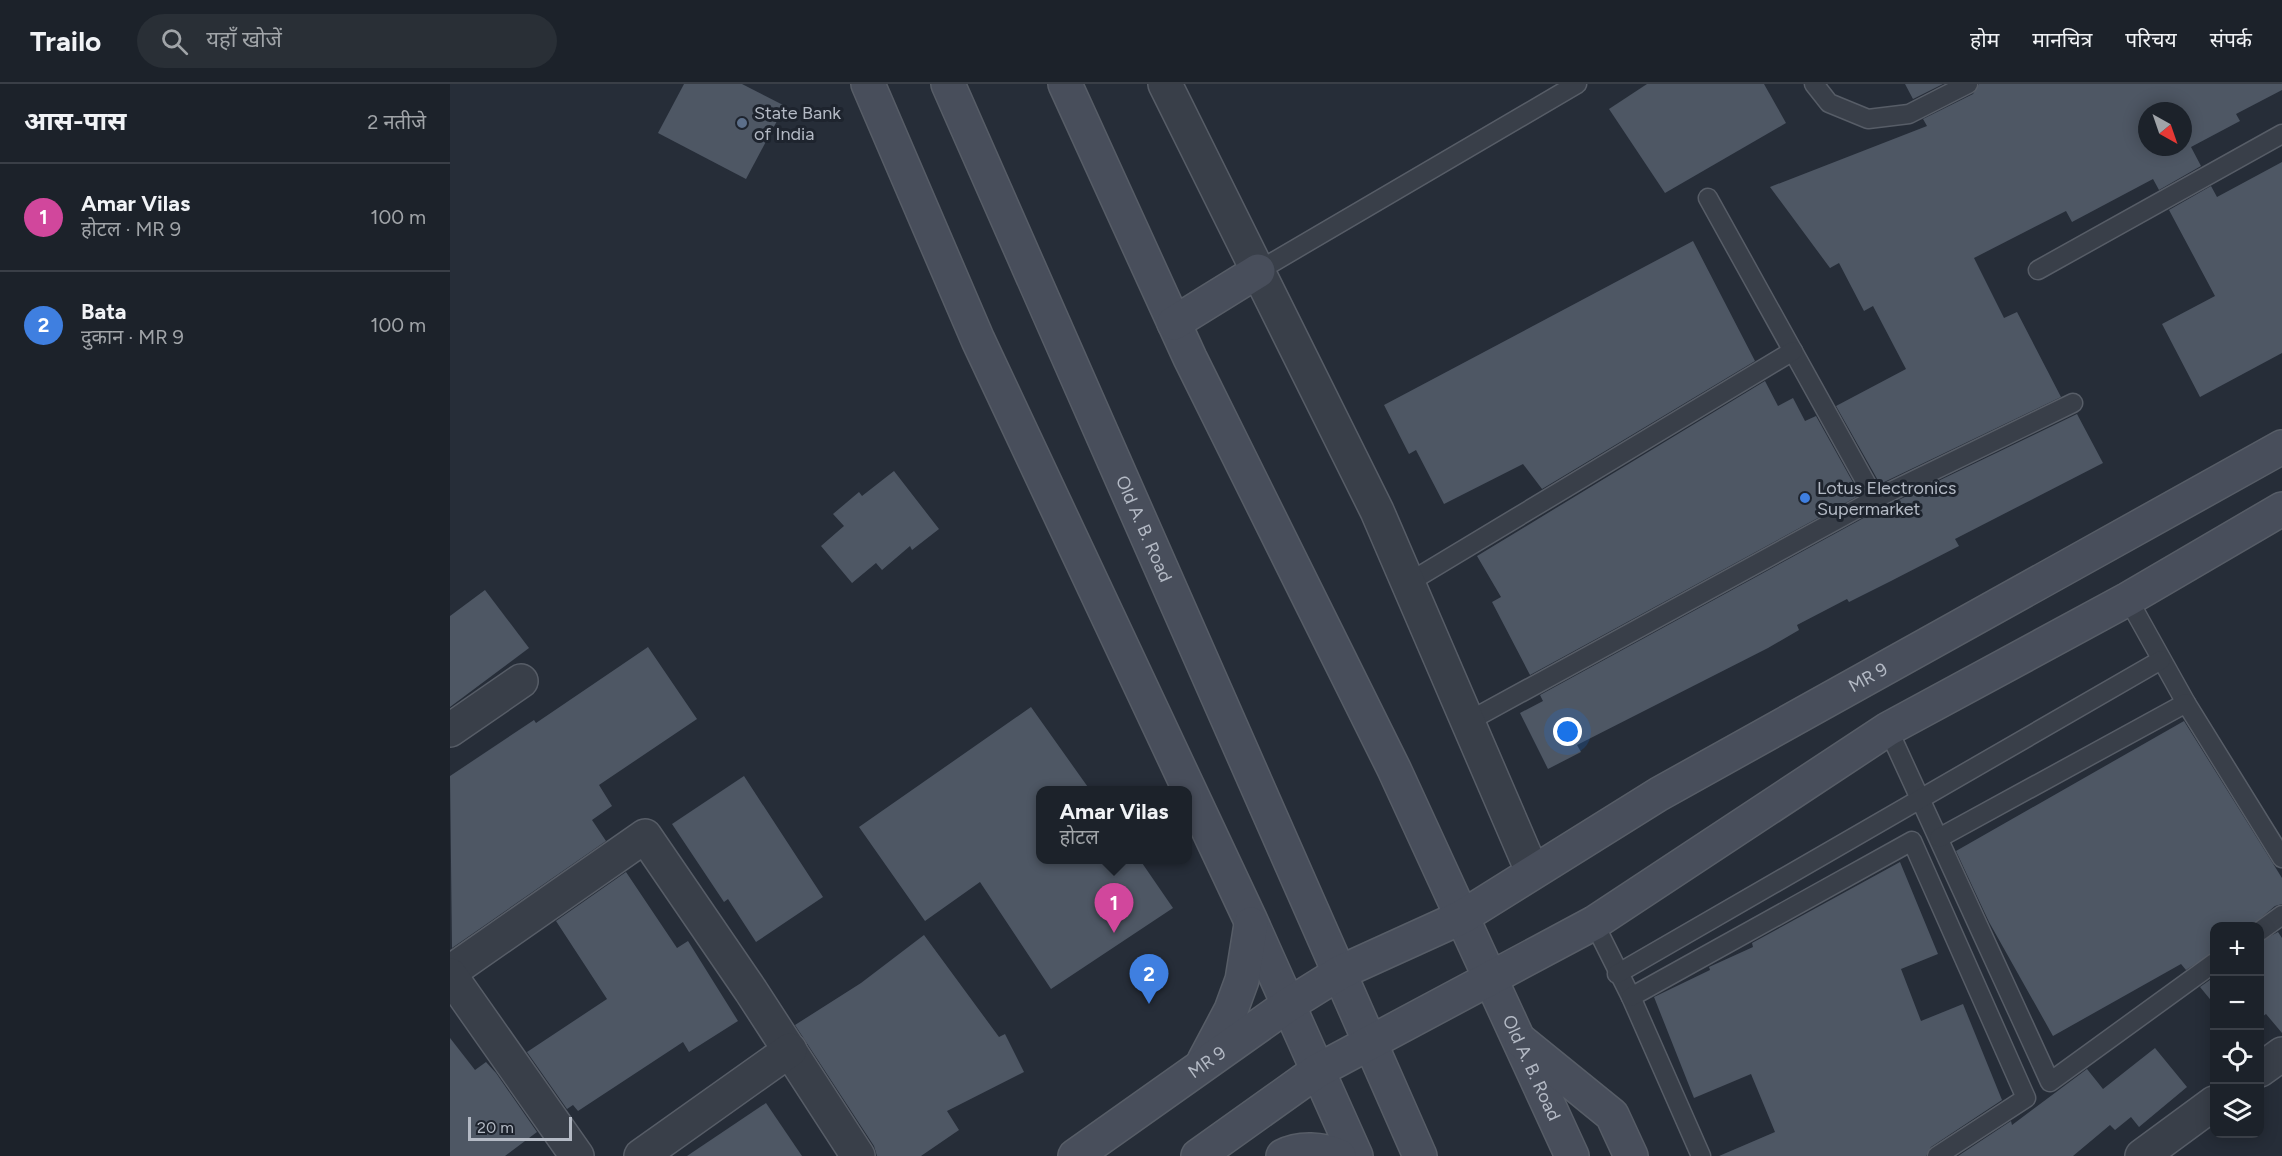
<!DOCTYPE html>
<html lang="hi">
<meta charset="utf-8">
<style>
:root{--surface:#1c222a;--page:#292f36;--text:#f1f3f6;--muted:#a0a4a8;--line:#3a3f47;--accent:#db2777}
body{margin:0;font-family:Figtree,"Noto Sans Devanagari",sans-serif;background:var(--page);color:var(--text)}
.controls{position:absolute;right:18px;bottom:18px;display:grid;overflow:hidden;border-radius:12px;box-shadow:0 3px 15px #0003}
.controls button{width:54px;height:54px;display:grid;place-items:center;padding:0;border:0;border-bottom:2px solid var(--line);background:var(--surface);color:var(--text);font:30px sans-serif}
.compass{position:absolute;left:1688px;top:18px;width:54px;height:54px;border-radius:50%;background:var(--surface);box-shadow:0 3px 15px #0003;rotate:140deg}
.scale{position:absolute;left:18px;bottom:15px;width:104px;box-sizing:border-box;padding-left:6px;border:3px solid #b4bac5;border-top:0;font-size:16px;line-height:21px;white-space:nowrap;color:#b4bac5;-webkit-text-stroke:4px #1e242e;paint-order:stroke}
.you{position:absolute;left:1118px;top:648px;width:21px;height:21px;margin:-15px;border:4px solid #fff;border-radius:50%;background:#1a73e8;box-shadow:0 0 0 9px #1a73e833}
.badge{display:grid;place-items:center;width:39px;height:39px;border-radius:50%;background:var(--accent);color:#fff;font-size:20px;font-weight:700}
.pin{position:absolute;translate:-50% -50px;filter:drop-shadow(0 2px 3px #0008)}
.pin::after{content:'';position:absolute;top:32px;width:21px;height:18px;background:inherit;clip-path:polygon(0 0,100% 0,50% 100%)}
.popup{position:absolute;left:586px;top:702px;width:156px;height:78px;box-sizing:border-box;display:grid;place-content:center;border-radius:12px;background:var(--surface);filter:drop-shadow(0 2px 4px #0005);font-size:20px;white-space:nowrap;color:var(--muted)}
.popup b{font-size:22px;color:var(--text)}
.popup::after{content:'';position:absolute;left:50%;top:100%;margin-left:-12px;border:12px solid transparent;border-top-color:var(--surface)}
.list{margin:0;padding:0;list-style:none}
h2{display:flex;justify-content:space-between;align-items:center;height:78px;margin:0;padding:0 24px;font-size:26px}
h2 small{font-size:20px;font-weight:400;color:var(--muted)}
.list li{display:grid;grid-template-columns:39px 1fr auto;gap:18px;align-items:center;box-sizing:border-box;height:108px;padding:0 24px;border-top:2px solid var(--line)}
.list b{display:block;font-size:22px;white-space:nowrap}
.list p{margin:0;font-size:20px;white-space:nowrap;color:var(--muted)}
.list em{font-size:20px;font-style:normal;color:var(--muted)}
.icon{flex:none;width:33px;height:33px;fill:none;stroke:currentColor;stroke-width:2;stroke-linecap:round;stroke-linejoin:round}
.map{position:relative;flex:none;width:1832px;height:1072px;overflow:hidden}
header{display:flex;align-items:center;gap:36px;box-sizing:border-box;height:84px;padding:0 30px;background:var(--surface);border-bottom:2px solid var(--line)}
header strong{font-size:28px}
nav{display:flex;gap:33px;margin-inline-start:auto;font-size:21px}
.search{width:420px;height:54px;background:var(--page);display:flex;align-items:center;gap:15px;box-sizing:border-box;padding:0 21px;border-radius:33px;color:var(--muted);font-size:22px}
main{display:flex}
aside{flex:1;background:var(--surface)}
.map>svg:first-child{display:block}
.building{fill:#4e5764;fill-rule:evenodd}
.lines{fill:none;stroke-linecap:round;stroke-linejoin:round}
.lane-casing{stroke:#575d67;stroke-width:21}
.street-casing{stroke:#575d67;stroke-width:36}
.secondary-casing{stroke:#575d67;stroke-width:36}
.lane{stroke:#393f49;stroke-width:18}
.street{stroke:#393f49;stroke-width:33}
.secondary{stroke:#484e5b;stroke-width:33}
.service-dot{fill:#5c6f8a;stroke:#1e242e;stroke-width:2}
.shop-dot{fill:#3f7fe0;stroke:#1e242e;stroke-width:2}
.labels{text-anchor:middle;stroke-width:6;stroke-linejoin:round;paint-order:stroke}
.poi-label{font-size:18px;fill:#b4bac5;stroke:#1e242e;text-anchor:start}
.street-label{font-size:18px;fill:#b4bac5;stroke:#1e242e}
</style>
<header>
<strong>Trailo</strong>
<div class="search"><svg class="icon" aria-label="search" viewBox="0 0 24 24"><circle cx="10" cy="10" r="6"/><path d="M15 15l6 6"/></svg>यहाँ खोजें</div>
<nav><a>होम</a><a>मानचित्र</a><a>परिचय</a><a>संपर्क</a></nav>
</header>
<main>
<aside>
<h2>आस-पास<small>2 नतीजे</small></h2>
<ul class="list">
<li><span class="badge" style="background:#d1479c">1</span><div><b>Amar Vilas</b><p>होटल · MR 9</p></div><em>100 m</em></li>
<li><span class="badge" style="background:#3f7fe0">2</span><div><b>Bata</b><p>दुकान · MR 9</p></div><em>100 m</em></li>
</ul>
</aside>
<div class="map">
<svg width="1832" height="1072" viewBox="0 0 1832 1072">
<rect width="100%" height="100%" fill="#262d38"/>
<g class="building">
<path d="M234 0H292L335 22 296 95 208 49Z"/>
<path d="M1197 0H1314L1336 39 1215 109 1159 25Z"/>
<path d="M1455 0H1493L1463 15Z"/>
<path d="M1529 0H1832V6L1786 30 1790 37 1741 63 1751 82 1709 106 1703 95 1622 138 1616 127 1524 174 1554 234 1567 228 1611 313 1430 400 1386 322 1456 285 1423 222 1414 227 1389 179 1380 184 1320 103 1477 42 1473 35 1523 10ZM1697 27H1733V63H1697Z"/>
<path d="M1832 78V269L1750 313 1712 240 1765 212 1719 126 1761 102 1767 113Z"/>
<path d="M1243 157 1305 277 1092 405 1073 380 994 420 966 366 959 370 934 321Z"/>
<path d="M1315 297 1328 322 1343 314 1355 337 1366 332 1410 411 1080 591 1042 518 1051 513 1027 472Z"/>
<path d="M1627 330 1653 379 1505 455 1509 462 1441 497 1399 518 1397 515 1347 541 1349 546 1318 564 1127 661 1131 668 1098 685 1070 629 1093 617 1090 611 1430 425Z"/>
<path d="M444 387 489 445 462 466 460 462 432 486 426 479 402 499 371 462 394 442 383 430 409 408 412 412Z"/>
<path d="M35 506 79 564 0 623V532Z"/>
<path d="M198 563 247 635 149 701 162 722 142 736 156 757 2 864 0 692 84 636 86 639Z"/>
<path d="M581 623 640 706H591V776H690L723 824 601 905 530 798 475 837 409 743Z"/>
<path d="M1734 637 1832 794V820L1825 822 1800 843H1764V868L1736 886 1731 880 1603 952 1539 838 1506 767Z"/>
<path d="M294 692 373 813 306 858 278 815 274 818 222 740Z"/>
<path d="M1450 778 1488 870 1451 885 1471 937 1513 920 1552 1016 1481 1063 1476 1072H1269L1325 1048 1301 990 1244 1014 1204 913 1260 886 1259 883 1303 863 1302 859Z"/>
<path d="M176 788 227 864 238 857 288 937 239 968 233 958 128 1027 123 1021 117 1025 77 968 157 915 106 837Z"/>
<path d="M1828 848 1832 854V949L1816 930 1809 935V858Z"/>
<path d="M474 851 549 953 555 950 574 988 497 1027 509 1046 471 1072H427L424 1062 345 941 411 899Z"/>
<path d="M1764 893V920L1750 903Z"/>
<path d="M0 954 25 986 36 978 46 989 87 1048 55 1072H0Z"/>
<path d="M1705 964 1737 1003 1689 1043 1681 1033 1665 1046 1660 1041 1623 1072H1508L1561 1037 1562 1041 1637 985 1653 1005Z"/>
<path d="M316 1019 352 1072H237Z"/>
</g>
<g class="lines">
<defs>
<g id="lane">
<path d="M1364 0 1379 19 1418 35 1459 30 1518 0"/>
<path d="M1258 114 1425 415"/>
<path d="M1588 186 1832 50"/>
<path d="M808 187 1127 0"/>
<path d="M958 499 1343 267"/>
<path d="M1678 515 1736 619"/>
<path d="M1019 637 1425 415 1623 319"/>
<path d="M1438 645 1600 998 1764 879"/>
<path d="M1489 754 1736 619 1832 774"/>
<path d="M1144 839 1181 913 1251 1072"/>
<path d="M1810 847 1832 831"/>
<path d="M1167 890 1711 576"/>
<path d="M1181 913 1462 757 1576 1014 1487 1072"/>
</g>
<g id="street">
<path d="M715 0 927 427 1082 787"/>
<path d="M0 646 71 597"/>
<path d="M0 888 195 752 301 907 408 1072"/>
<path d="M0 891 127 1072"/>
<path d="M1810 986 1832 970"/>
<path d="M191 1072 340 966"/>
<path d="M1692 1072 1764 1019"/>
</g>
<g id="secondary">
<path d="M418 0 528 256 800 835 906 1072"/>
<path id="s1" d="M498 0 970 1072"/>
<path id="s2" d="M615 0 740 274 944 685 1122 1072"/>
<path d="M724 239 808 187"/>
<path d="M1072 958 1162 1031 1181 1072"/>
<path d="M754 977 781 926 792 896 801 840"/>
<path id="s3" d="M625 1072 838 921 891 888 1012 833 1209 710 1832 363"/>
<path d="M748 1072 867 987 1144 839 1438 645 1678 515 1832 425"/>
<path d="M833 1072C850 1063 872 1065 889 1072"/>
</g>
</defs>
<use href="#lane" class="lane-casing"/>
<use href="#street" class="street-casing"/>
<use href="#secondary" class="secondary-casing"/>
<use href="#lane" class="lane"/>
<use href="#street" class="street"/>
<use href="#secondary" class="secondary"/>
</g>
<circle class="service-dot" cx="292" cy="39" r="6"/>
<circle class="shop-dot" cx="1355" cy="414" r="6"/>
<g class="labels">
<g class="poi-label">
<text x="304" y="35">State Bank<tspan x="304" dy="21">of India</tspan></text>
<text x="1367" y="410">Lotus Electronics<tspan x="1367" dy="21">Supermarket</tspan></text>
</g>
<g class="street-label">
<text dy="6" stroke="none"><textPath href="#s1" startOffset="486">Old A. B. Road</textPath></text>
<text dy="6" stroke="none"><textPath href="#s3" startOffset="928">MR 9</textPath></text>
<text dy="6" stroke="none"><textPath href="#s3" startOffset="162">MR 9</textPath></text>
<text dy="6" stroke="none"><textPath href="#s2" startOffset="1089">Old A. B. Road</textPath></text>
</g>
</g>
</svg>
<div class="controls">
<button>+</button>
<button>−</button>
<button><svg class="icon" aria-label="locate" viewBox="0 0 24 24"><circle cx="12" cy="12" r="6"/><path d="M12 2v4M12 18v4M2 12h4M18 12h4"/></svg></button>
<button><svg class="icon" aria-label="layers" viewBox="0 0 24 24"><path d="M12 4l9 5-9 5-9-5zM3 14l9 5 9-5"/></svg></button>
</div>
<svg class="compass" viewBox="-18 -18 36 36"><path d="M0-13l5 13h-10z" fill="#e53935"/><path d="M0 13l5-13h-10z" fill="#a0a4a8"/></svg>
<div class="scale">20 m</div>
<div class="you"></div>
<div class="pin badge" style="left:664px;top:849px;background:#d1479c">1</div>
<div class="popup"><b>Amar Vilas</b>होटल</div>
<div class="pin badge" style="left:699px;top:920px;background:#3f7fe0">2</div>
</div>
</main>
